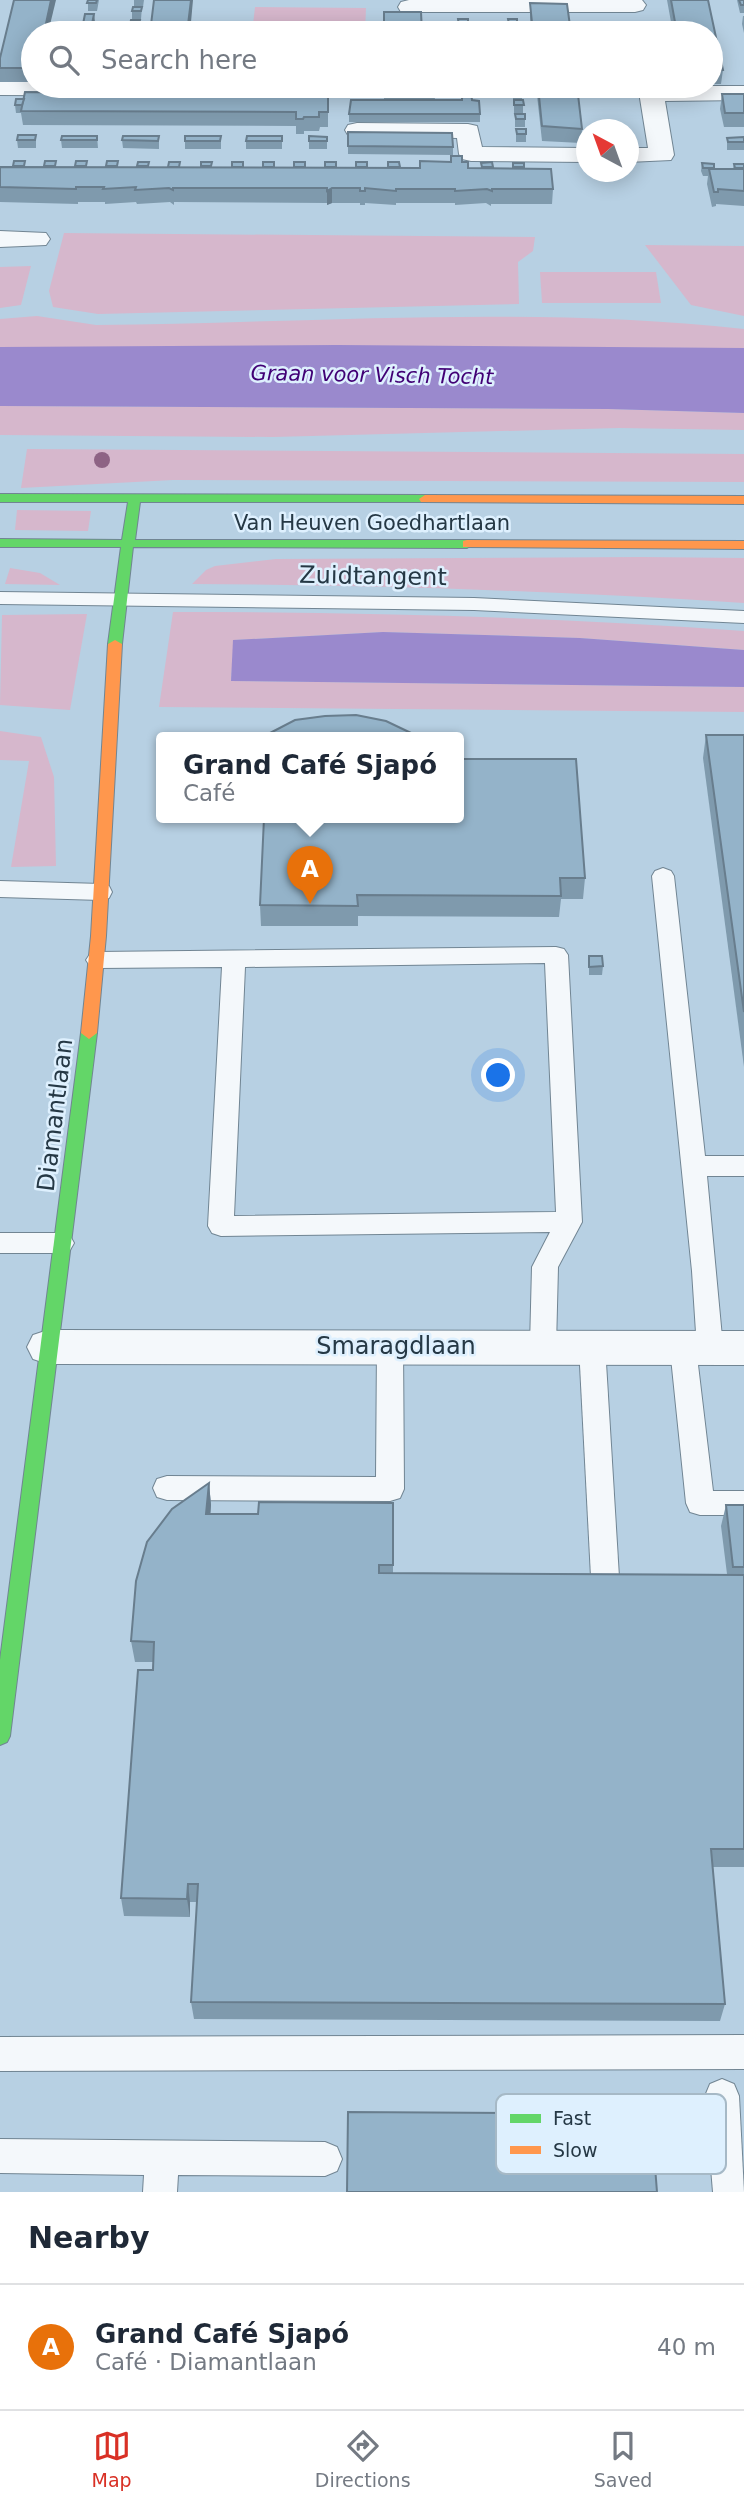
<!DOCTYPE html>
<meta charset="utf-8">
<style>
:root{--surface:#fff;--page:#f2f2f3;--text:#1f2937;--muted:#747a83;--line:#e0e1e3;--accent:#d93025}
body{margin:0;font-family:"DejaVu Sans",sans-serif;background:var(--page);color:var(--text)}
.compass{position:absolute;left:576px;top:119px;width:63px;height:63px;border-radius:50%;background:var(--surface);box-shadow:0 4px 18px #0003;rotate:319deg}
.you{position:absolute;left:499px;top:1076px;width:24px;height:24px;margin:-18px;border:5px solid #fff;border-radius:50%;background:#1a73e8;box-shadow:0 0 0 10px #1a73e833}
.badge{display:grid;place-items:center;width:46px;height:46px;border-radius:50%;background:var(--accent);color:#fff;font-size:23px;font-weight:700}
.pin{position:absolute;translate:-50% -58px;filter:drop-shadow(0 2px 4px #0008)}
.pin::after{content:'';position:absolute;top:37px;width:24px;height:21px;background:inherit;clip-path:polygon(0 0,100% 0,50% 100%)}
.popup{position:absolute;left:156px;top:732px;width:308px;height:91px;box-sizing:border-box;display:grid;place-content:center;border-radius:7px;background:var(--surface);filter:drop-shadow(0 2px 5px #0005);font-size:23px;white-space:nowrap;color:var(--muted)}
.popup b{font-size:26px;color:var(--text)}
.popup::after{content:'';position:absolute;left:50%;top:100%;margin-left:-14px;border:14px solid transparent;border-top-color:var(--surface)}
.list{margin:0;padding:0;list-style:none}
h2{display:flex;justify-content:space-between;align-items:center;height:91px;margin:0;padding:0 28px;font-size:30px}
h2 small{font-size:23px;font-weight:400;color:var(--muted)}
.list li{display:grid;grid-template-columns:46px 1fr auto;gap:21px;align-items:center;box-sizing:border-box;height:126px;padding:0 28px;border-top:2px solid var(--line)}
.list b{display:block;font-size:26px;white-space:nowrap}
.list p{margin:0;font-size:23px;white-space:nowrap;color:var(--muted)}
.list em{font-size:23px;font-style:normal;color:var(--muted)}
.icon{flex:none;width:38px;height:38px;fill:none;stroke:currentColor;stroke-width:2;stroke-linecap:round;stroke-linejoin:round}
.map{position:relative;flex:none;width:744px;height:2192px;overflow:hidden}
.search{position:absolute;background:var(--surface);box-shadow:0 4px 18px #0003;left:21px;right:21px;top:21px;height:77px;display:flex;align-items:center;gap:18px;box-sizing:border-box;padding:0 24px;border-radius:38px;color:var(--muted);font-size:26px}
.sheet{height:217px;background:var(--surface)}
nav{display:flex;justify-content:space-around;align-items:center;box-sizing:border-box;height:98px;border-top:2px solid var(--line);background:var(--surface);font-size:19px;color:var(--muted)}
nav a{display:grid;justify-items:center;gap:4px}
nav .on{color:var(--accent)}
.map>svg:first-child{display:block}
.green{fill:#d6b7cc}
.water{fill:#9a89cd}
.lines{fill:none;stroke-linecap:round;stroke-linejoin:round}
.lane-casing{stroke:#718593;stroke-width:2}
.street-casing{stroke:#718593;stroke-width:2}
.fast-casing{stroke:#718593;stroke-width:2}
.slow-casing{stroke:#718593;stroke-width:2}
.lane{fill:#f4f8fb;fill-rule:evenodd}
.street{fill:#f4f8fb;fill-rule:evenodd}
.fast{fill:#63d668;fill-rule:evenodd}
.slow{fill:#ff974d;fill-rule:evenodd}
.tree{fill:#8e6384}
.wall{fill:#7f9aad}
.shaded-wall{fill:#687d8d}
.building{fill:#94b3c9;stroke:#687d8d;stroke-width:2}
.labels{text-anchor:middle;stroke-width:5;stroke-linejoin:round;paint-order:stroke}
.far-water-label{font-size:21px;font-style:italic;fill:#410075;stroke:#def0fe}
.far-street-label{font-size:21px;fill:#253845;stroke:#def0fe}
.street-label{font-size:24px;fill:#253845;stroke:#def0fe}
.key{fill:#def0fe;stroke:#a6b9c6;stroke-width:2}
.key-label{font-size:19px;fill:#253845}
</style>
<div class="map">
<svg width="744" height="2192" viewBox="0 0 744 2192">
<rect width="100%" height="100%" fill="#b7d0e3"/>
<g class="green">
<path d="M255 7 366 8 365 33H252Z"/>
<path d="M245 86H364L363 94 244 93Z"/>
<path d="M64 233 535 237 533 251 518 262 519 304 98 314 53 307 49 291Z"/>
<path d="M645 245 744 246V316L691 305Z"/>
<path d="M31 266 21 305 0 308V267Z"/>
<path d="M540 272H656L661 303H542Z"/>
<path d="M37 316 96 325C312 323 529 305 744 329V348L0 347V319Z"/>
<path d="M0 406 608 409 744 413V430L619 428 273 437 0 435Z"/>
<path d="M27 449 744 454V482L173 480 21 488Z"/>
<path d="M17 510 91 511 88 531 15 530Z"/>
<path d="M642 557 744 558V603C560 591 376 585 192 584L206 570 215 566 276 559Z"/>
<path d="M10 568 40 573 60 585 5 584Z"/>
<path d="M173 612C363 612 554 617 744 631V650L580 638 383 632 234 640 231 681 744 687V712L159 707Z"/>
<path d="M87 614 70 710 0 705 2 615Z"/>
<path d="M0 731 41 737 54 777 56 866 11 867 29 761 0 760Z"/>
</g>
<g class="water">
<path d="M337 345 744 348V413L608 409 0 406V347Z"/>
<path d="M383 632 580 638 744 650V687L231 681 233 640Z"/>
</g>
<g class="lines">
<defs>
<g id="lane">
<path d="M0 592 474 598 744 611V623L474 610 0 604Z"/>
<path d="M663 868 671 871 674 876 705 1156H744V1176H707L723 1348 719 1356 710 1359 701 1356 697 1348 692 1271 652 876 655 871Z"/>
<path d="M0 881 101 884 109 886 112 892 109 898 101 900 0 897Z"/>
<path d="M556 947 564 949 568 955 582 1222 558 1267 556 1346 552 1354 543 1357 534 1354 530 1346 532 1267 550 1232 221 1236 212 1233 208 1226 222 967 98 968 90 966 86 960 90 954 98 952ZM545 963 556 1212 234 1216 245 967Z"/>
<path d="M0 1233H61L70 1236 74 1243 70 1250 61 1253H0Z"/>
<path d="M390 1335 399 1338 403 1346 404 1489 400 1498 390 1501 167 1500 157 1497 153 1488 157 1479 167 1476 376 1477 377 1346 381 1338Z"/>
<path d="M592 1335 601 1338 605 1346 619 1577 615 1586 605 1590 595 1586 591 1577 579 1346 583 1338Z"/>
<path d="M683 1337 692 1340 696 1348 713 1491H744V1515H700L690 1512 686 1503 670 1348 674 1340Z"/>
<path d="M744 2035V2069L0 2071V2037Z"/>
<path d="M722 2079 734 2084 739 2096 744 2192H713L705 2096 710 2084Z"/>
<path d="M0 2139 325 2142 337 2147 342 2159 337 2171 325 2176 178 2175 177 2192H143L144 2175 0 2173Z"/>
</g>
<g id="street">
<path d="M409 0H642L646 5 643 10 635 12H401L398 7 401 2Z"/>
<path d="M0 81H33V86H204L206 89 202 94 194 96 0 95Z"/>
<path d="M638 86H744V100L665 101 674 155 671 160 628 162V148H648Z"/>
<path d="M357 123 468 124 477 126 482 147 586 148V162L471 161 462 159 459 154 457 138 348 135 345 130 348 125Z"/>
<path d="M0 231 46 233 50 239 46 245 0 247Z"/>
<path d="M48 1330 744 1331V1365L48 1364 33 1359 27 1347 33 1335Z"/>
</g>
<g id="fast">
<path d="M0 494 425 495 431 499 429 502H140L135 540H467L473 544 467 548 133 547 122 644 115 648 108 644 121 547H0V539L122 540 128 502H0Z"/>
<path d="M89 1027 97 1033 10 1736 7 1742 0 1745V1660L81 1033Z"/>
</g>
<g id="slow">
<path d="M425 495 744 496V504L421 502 419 499Z"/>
<path d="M467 540 744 541V549L463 547V541Z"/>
<path d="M115 640 122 644 106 936 97 1033 89 1039 81 1033 91 936 108 644Z"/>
</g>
</defs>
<use href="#lane" class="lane-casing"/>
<use href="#street" class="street-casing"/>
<use href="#fast" class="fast-casing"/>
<use href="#slow" class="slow-casing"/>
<use href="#lane" class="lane"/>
<use href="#street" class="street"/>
<use href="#fast" class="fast"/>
<use href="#slow" class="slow"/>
</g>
<circle class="tree" cx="102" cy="460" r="8"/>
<g class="wall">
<path d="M88 0H99L97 11H88Z"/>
<path d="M134 0H144L143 7H134Z"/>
<path d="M667 0H708L723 70 721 84H711V33H673Z"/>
<path d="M737 0H744V13H740Z"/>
<path d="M530 3 571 33H531L530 17Z"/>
<path d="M142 7 141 19H132V11Z"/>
<path d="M743 16H744V33L742 24Z"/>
<path d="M458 19H468V33H459Z"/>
<path d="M508 19 517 24V32H508Z"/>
<path d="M140 20V32H130V24Z"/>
<path d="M95 22 92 33H82V29Z"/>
<path d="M33 33V82H0V58Z"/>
<path d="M384 86H434L435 100H472L480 114V122H349V114L384 100Z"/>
<rect x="461" y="86" width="10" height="2"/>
<path d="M513 86H523L522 99H513Z"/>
<path d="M536 86H577L582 129 581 143 542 141Z"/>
<path d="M328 94V127H320L319 131H304V134H296V126L23 125 21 113H16L15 105Z"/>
<path d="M722 94H744V127H724L720 109Z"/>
<rect x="514" y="100" width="9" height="13"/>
<rect x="515" y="114" width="10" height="13"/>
<path d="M516 129 526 134V142H516Z"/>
<path d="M348 132 453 147V155L348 154Z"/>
<path d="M36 135V148H18L17 140Z"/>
<path d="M97 136 98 148H62L61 140Z"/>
<path d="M159 136V149L123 148 122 140Z"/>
<path d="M221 136V149H185V141Z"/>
<path d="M282 136V149H246V141Z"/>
<path d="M309 136 327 137V149H309Z"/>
<path d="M744 137V150H727V138Z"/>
<path d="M118 161V167H137L149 162V167L294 168 305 162V168H420L462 162 468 168H481V163L492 162 493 168H513L524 163V168L553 189 552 204H491V206L486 203 455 205V203H396V205L365 203V205H360V203H332L327 205V203L174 202V205L170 202 137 204 136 202 105 204V202H78V204L0 202V167H106Z"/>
<path d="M702 163 714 169H733L734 164H744V206L716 204V206L712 207 707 184 708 176H703L701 171Z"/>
<path d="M706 735H744V1067L703 758Z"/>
<path d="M264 818 585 878 583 899H561L559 917 358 916V926H261L260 905Z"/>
<path d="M589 956 603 966 602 975H589Z"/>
<path d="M209 1483 211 1505 210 1514H258L393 1503V1573L727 1574 721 1526 726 1505H744V1867H713L725 2004 720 2021 194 2019 191 2002 197 1902H190V1917L124 1916 121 1898 153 1662H135L131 1641Z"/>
</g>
<g class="shaded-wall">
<path d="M51 0H56L48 33H44Z"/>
<path d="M191 0H193L190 33H187Z"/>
<path d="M94 14 95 22 92 33 91 29Z"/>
<path d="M332 188V203L327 205V191Z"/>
<path d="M209 1483 211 1505 209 1535 206 1514Z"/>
<path d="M188 1884 190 1902V1917L187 1899Z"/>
</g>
<g class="building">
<path d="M14 0H51L44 33H33V68H0V58Z"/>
<path d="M88 0H97L96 3H87Z"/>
<path d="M154 0H191L187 33H150Z"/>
<path d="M671 0H708L723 70H711V33H677Z"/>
<path d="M739 0H744V5H741Z"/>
<path d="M530 3 567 4 571 33H533Z"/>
<path d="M133 7H142L141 11H132Z"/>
<path d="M384 12H421L422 33H384Z"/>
<path d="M85 14H94L91 29H82Z"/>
<path d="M458 19H468V27L459 26Z"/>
<path d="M508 19H517V24H509Z"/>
<path d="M131 20H140L139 24H130Z"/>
<path d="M384 86H434L435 94H384Z"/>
<path d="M513 86H523L522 91H514Z"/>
<path d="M538 86H577L582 129 542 126Z"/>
<path d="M25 92 328 94V112H319V117H304L303 119H296V112L21 111Z"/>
<path d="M462 92H471L472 100 479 101 480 114H349L351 100H462Z"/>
<path d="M722 94H744V113H725Z"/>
<path d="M16 99H24L22 105H15Z"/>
<path d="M514 100H523L524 105H514Z"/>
<path d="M515 114H525V119H516Z"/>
<path d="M516 129H526V134H517Z"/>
<path d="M348 132 452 133 453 147 348 146Z"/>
<path d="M18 135H36L35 140H17Z"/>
<path d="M62 136H97V140H61Z"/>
<path d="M123 136H159L158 141 122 140Z"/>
<path d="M185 136H221L220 141H185Z"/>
<path d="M247 136H282V141H246Z"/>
<path d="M309 136 327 137V141H309Z"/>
<path d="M744 137V142H728L727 138Z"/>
<path d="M451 156H462V162H468V168L551 169 553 189H492V191L487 189 455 191V189H396V191L365 188V191H360V188H332L327 191V188H173V190L169 188 135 190 136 187 103 189 104 187H76V189L0 187V167L420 168V161L451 162Z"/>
<path d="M14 161H25L24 166H13Z"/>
<path d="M45 161H56L55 166H44Z"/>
<path d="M76 161H87L86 166H75Z"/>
<path d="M107 161H118L117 166H106Z"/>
<path d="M138 162H149L148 166H137Z"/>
<path d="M169 162H180L179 167H168Z"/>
<path d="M201 162H212L211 166H201Z"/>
<rect x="232" y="162" width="11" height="5"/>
<rect x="263" y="162" width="11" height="5"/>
<rect x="294" y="162" width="11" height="5"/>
<rect x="325" y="162" width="11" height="5"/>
<rect x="356" y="162" width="11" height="5"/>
<path d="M388 162H399L400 167H388Z"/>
<path d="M492 162 493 167H482L481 163Z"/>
<rect x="513" y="163" width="11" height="4"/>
<path d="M702 163 714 164V168H703Z"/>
<path d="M734 164H744V168H735Z"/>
<path d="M709 169H744V191L718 189V192H714Z"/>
<path d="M356 715 386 721 411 733V738H269L270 733 295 720 325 716Z"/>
<path d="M706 735H744V1012Z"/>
<path d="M459 759H576L585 878H560L561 896 357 895 358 906 260 905 264 818H459Z"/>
<path d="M589 956H602L603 966 589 967Z"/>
<path d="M209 1483 206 1514H258L259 1502 393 1503V1565H379V1573L744 1575V1849H711L725 2004 191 2002 198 1884H188L187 1899 121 1898 138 1670H153L154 1642 131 1641 136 1581 147 1542 172 1509Z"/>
<path d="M726 1505H744V1567H733Z"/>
<path d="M348 2112 651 2114 657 2192H347Z"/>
</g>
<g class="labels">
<g class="far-water-label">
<text transform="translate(372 375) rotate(1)" y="7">Graan voor Visch Tocht</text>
</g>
<g class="far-street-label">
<text x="372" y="530">Van Heuven Goedhartlaan</text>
</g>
<g class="street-label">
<text transform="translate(373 576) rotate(1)" y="8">Zuidtangent</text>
<text transform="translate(55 1115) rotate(-83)" y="8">Diamantlaan</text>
<text x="396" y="1354">Smaragdlaan</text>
</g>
</g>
<rect x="496" y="2094" width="230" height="80" rx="10" class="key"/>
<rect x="510" y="2114" width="31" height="9" fill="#63d668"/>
<rect x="510" y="2146" width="31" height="8" fill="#ff974d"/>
<g class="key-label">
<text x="553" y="2125">Fast</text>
<text x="553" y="2157">Slow</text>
</g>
</svg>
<svg class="compass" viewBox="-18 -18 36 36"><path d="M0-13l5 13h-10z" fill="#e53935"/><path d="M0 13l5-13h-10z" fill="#747a83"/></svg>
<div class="you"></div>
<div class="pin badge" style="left:310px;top:904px;background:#e8710a">A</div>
<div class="popup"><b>Grand Café Sjapó</b>Café</div>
<div class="search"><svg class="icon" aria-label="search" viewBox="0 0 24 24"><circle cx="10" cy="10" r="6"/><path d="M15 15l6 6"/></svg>Search here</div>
</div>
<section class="sheet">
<h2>Nearby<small></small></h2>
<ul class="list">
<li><span class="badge" style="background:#e8710a">A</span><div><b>Grand Café Sjapó</b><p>Café · Diamantlaan</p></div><em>40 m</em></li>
</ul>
</section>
<nav>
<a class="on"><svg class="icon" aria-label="map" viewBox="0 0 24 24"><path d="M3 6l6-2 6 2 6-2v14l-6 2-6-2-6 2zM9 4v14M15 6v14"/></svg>Map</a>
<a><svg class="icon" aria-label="directions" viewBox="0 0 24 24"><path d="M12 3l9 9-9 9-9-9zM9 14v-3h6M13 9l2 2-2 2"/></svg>Directions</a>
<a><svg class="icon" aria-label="saved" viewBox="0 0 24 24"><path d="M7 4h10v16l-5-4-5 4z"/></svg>Saved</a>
</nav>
